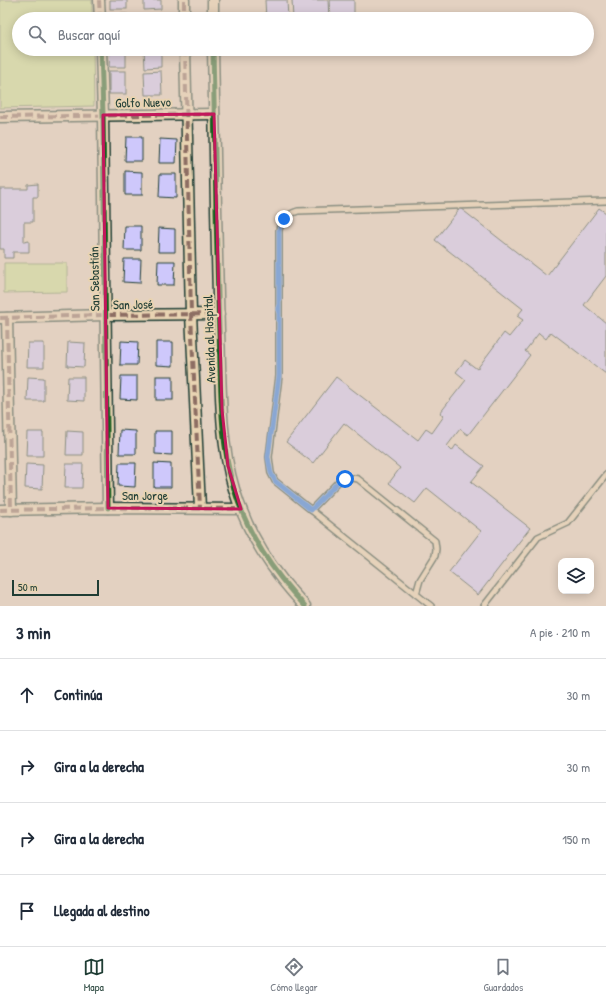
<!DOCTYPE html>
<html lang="es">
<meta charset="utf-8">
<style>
:root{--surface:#fff;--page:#f2f2f3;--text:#1f2937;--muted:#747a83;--line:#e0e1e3;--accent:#1f3d34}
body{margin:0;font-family:"Patrick Hand",sans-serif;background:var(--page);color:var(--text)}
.controls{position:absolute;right:12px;bottom:12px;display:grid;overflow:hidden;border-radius:8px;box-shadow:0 2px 10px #0003}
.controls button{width:36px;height:36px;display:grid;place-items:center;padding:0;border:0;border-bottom:1px solid var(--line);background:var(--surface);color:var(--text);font:20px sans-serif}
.scale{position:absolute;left:12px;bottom:10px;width:87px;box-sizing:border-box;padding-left:4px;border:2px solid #1f3d34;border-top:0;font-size:11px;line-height:14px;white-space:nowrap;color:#1f3d34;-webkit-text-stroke:3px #e8d3b2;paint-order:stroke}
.stop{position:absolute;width:12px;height:12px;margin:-9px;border:3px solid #1a73e8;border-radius:50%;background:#fff}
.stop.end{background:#1a73e8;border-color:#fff;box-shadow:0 1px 4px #0008}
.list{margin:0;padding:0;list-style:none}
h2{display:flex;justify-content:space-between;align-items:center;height:52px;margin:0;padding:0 16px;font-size:17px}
h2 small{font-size:13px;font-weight:400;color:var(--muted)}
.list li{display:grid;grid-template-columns:26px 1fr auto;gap:12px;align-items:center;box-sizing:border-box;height:72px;padding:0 16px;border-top:1px solid var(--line)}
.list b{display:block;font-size:15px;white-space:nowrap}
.list em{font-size:13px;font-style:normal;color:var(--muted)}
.icon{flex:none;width:22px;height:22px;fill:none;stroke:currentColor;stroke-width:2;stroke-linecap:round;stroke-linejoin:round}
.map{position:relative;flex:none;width:606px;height:606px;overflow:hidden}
.search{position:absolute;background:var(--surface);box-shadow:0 2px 10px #0003;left:12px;right:12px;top:12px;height:44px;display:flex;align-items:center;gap:10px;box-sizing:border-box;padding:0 14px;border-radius:22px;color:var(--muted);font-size:15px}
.sheet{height:340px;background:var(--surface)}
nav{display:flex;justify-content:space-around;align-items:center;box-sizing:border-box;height:56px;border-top:1px solid var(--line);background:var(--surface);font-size:11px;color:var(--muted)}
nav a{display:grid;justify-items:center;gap:2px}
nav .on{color:var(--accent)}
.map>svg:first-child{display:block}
.green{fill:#cbdf94;stroke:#758e64}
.building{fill:#cec8fb;stroke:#1f3d34}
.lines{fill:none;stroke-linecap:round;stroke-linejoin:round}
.service-casing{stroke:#1f3d34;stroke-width:8}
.minor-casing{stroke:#1f3d34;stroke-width:13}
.service{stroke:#e8d3b2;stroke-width:5}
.minor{stroke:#e8d3b2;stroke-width:10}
.quiet{stroke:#8d6e63;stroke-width:4;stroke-dasharray:8 4;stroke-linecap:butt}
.cycleway-casing{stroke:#e8d3b2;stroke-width:8}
.cycleway{stroke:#1b5e20;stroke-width:5}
.route{stroke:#1a73e8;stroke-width:5}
.marked{fill:none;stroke:#c2185b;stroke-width:3;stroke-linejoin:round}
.labels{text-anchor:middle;stroke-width:4;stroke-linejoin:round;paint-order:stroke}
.street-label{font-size:13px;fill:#1f3d34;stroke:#e8d3b2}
</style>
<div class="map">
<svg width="606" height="606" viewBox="0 0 606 606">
<rect width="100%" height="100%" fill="#e3d1c1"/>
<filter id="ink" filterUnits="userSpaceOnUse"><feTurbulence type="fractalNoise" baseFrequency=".025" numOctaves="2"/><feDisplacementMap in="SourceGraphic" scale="8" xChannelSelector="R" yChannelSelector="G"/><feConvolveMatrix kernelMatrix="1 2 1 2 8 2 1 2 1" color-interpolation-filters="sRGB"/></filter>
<g filter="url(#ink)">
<g class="green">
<path d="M0 0H92V19H19V49H93L94 106 0 108Z"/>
<path d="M4 263H67V292L4 293Z"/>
</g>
<g class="building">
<rect x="110" y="0" width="17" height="9"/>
<path d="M144 0H161V9L144 10Z"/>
<path d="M265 0H287L288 19H266Z"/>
<path d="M292 0H328L329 19H293Z"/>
<path d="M330 0H354V19H331Z"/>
<rect x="110" y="14" width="17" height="5"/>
<rect x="144" y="15" width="17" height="4"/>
<path d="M110 49H126V67H109Z"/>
<path d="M144 49H161V67L145 68Z"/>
<rect x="109" y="71" width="17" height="23"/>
<path d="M161 71 162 95H145L144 72Z"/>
<path d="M126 137H142V161H125Z"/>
<path d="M160 139 177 140 176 163H159Z"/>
<path d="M125 171 142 172V195H125Z"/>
<path d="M160 174H176V198L159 197Z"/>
<path d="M38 184V197H33V222H24V242L29 241V252H13V258H4V249H0V189H28V185Z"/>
<path d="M460 208 547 276 599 208 606 213V276L584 305 606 323V374L551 332 546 339 539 333 525 351 530 355 468 435 460 429 447 446 452 451 456 445 484 466 471 482 530 528 478 595 449 572 481 531 427 488 415 503 389 483 400 468 344 423 313 463 286 442 336 377 418 440 426 429 432 433 444 416 440 413 466 380 456 372 465 360 477 369 504 333 509 337 523 320 517 316 523 309 435 240Z"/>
<path d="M125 226H141V250H124Z"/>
<path d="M159 228 175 229V252H158Z"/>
<path d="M124 259H141L140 283 123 282Z"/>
<path d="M158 261H175L174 285H157Z"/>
<path d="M121 341 138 342 137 365H120Z"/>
<path d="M68 342 85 343 84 367 67 366Z"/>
<path d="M156 342H173V366L156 365Z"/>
<path d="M28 343H44V367H27Z"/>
<path d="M121 376H137V400L120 399Z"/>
<rect x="156" y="376" width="17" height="24"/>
<path d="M28 377 44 378V401H27Z"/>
<path d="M68 377H84V401L67 400Z"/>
<path d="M120 430 136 431V454H119Z"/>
<path d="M67 431 83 432V455H66Z"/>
<path d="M155 431H172V455L155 454Z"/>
<path d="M27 432H43V456H26Z"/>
<path d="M119 463H136L135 487 118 486Z"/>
<path d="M154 463 171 464V487H154Z"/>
<path d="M26 464 43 465 42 489 25 488Z"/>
<path d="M66 464H83L82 488H65Z"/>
</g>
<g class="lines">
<defs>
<g id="service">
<path d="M311 510 340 480 353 478 358 479 435 541 436 549 435 556 420 580 416 594"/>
<path d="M431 606 275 481 271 473 269 457 279 376V230C281 219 288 214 298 211L606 201"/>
<path d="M484 606 538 537 568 523 606 475"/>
</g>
<g id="minor">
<path d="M99 0 100 19"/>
<path d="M184 0V19"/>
<path d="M213 0V19"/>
<path d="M101 49 103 115 108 508"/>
<path d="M185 49 191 314 200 508"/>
<path d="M213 49C215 143 216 236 219 330 221 380 219 440 234 489 248 535 272 571 305 606"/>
<path d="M0 117 214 114"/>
<path d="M0 318 105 315 219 314"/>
<path d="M7 318 11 510"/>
<path d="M0 510 108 508 241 509"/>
</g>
</defs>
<use href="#service" class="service-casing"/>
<use href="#minor" class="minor-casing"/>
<use href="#service" class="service"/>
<use href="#minor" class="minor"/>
<g class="quiet">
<path d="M99 0 100 19"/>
<path d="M184 0V19"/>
<path d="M185 49 191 314 200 508"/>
<path d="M0 117 214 114"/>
<path d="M0 318 105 315 219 314"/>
<path d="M7 318 11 510"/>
<path d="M0 510 108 508 241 509"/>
</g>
<defs>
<g id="cycleway">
<path d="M101 49 103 115 108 508"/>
<path d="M213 49C215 143 216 236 219 330 221 380 219 440 234 489 248 535 272 571 305 606"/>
</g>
</defs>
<use href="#cycleway" class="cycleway-casing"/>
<use href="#cycleway" class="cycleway"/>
</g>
</g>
<g class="lines" filter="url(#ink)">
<path class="route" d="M284 219 282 221 279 230V376L268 457 271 473 275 481 311 510 340 480 345 479"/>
</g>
<path d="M0 0H606V606H0ZM214 114 222 410 228 466 241 509 108 508 103 115Z" fill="#e3d1c1" fill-opacity=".55" fill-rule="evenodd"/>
<path class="marked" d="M214 114 222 410 228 466 241 509 108 508 103 115Z"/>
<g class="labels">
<g class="street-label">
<text transform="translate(143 102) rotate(-1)" y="5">Golfo Nuevo</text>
<text transform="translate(94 279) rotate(-91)" y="5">San Sebastián</text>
<text transform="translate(133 304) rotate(-1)" y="5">San José</text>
<text transform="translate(209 339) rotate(-92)" y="5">Avenida al Hospital</text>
<text x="145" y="500">San Jorge</text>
</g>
</g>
</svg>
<div class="controls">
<button><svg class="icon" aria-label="layers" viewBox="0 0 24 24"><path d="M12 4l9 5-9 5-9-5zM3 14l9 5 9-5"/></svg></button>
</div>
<div class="scale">50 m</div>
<div class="stop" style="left:345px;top:479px"></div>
<div class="stop end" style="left:284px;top:219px"></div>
<div class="search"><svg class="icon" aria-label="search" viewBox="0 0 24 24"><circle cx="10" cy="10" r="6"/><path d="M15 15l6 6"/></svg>Buscar aquí</div>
</div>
<section class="sheet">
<h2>3 min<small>A pie · 210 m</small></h2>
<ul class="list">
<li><svg class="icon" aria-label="ahead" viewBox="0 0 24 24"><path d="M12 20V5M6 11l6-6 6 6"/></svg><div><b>Continúa</b></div><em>30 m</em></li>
<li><svg class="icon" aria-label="right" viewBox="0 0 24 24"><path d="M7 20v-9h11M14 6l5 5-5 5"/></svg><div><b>Gira a la derecha</b></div><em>30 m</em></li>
<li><svg class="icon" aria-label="right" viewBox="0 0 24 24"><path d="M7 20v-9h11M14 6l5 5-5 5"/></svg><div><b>Gira a la derecha</b></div><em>150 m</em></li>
<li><svg class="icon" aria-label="arrive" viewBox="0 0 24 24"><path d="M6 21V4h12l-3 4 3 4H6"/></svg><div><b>Llegada al destino</b></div></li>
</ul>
</section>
<nav>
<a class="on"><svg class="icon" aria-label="map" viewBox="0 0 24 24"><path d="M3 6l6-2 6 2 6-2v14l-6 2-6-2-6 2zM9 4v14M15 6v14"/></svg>Mapa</a>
<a><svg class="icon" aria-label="directions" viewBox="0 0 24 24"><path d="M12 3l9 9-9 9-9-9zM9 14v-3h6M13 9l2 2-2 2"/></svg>Cómo llegar</a>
<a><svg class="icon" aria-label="saved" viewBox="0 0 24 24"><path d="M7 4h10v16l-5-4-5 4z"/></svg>Guardados</a>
</nav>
